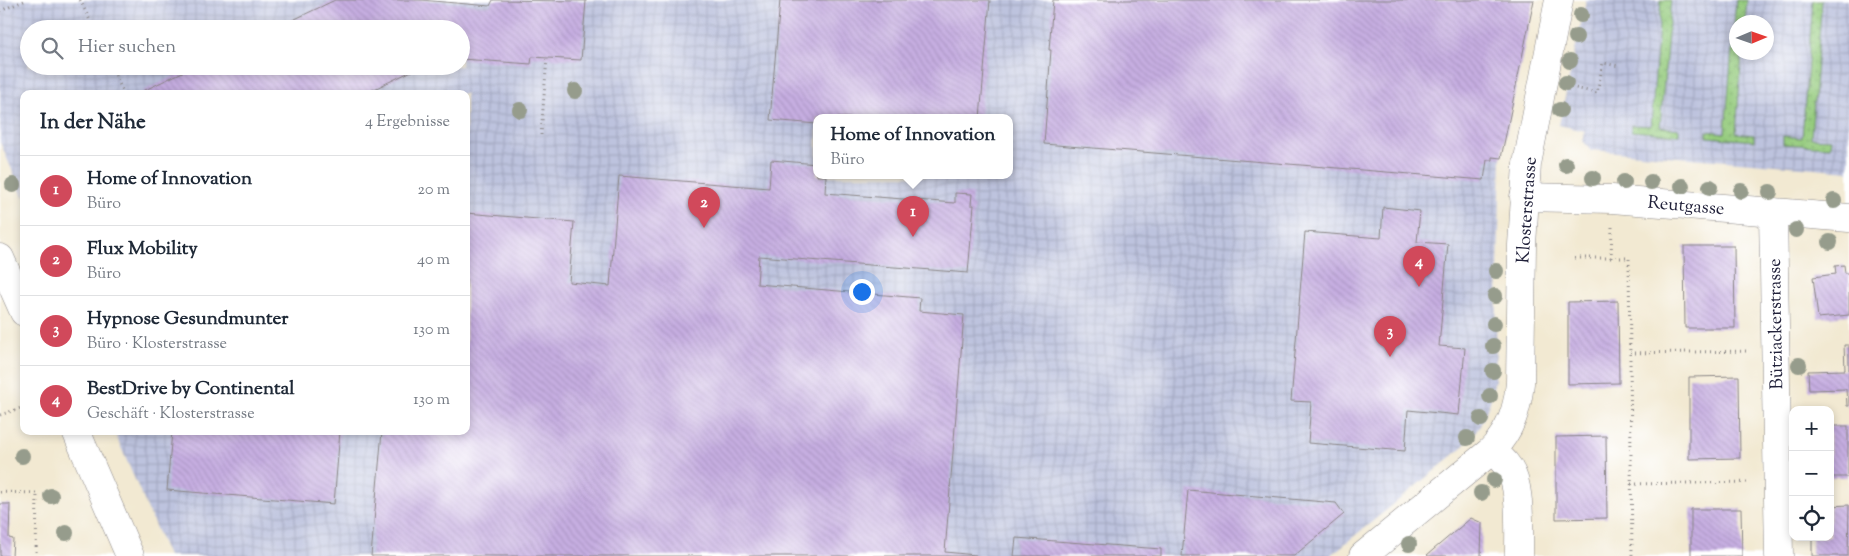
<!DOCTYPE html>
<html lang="de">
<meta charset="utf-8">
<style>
:root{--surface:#fff;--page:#f2f2f3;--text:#1f2937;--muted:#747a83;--line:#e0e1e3;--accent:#d1495b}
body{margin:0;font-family:"Sorts Mill Goudy",serif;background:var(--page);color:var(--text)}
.controls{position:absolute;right:15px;bottom:15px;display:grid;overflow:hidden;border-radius:10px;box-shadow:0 2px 8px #0003}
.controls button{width:45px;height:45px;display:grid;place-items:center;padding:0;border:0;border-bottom:1px solid var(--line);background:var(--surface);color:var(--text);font:25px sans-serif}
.compass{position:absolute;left:1729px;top:15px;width:45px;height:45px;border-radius:50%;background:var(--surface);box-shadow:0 2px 8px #0003;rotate:88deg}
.you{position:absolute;left:861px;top:291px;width:18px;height:18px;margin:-12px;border:4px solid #fff;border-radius:50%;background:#1a73e8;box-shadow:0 0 0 8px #1a73e833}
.badge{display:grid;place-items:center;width:32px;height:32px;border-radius:50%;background:var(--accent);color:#fff;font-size:16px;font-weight:700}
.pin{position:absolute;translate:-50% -41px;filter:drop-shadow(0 1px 2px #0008)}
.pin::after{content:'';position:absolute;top:26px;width:18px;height:15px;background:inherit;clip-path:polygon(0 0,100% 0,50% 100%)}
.popup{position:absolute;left:813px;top:114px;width:200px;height:65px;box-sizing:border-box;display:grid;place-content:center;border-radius:10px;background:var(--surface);filter:drop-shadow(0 1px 4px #0005);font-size:16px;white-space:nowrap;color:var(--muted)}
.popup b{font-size:19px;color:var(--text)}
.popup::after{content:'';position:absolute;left:50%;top:100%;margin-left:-10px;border:10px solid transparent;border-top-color:var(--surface)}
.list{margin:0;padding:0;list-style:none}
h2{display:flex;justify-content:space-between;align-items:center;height:65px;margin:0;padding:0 20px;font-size:21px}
h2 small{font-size:16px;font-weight:400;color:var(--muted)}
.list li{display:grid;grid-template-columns:32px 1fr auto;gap:15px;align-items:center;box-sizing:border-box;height:70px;padding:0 20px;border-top:1px solid var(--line)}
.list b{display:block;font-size:19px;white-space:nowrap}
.list p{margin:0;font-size:16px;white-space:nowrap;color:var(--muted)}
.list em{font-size:16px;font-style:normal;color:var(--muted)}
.icon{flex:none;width:28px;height:28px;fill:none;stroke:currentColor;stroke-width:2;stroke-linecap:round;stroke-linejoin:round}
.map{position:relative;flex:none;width:1849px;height:556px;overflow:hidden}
.search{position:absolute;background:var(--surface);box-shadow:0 2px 8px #0003;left:20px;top:20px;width:450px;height:55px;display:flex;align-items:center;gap:12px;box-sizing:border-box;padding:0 18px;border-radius:28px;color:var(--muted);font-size:19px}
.panel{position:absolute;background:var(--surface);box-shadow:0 2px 8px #0003;left:20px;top:90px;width:450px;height:345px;border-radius:10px}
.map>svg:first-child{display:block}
.industrial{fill:url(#industrial-grid);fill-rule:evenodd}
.grass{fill:url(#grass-dots);stroke:#5b765c}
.building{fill:url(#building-back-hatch)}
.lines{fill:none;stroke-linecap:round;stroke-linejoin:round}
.minor-casing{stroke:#8a8686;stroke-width:29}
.tertiary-casing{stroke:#8a8686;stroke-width:29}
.secondary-casing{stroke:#8a8686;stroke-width:29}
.path{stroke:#8a8686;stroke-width:3;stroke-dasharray:1 4;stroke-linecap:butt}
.minor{stroke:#fff;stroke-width:28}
.tertiary{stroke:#fff;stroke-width:28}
.secondary{stroke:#fff;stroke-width:28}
.tree{fill:#969c8c}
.labels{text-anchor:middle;stroke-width:4.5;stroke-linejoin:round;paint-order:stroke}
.street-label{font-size:18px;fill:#22223b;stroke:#fff}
</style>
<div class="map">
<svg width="1849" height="556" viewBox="0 0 1849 556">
<defs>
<pattern id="industrial-grid" width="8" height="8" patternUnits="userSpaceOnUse" patternTransform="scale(1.25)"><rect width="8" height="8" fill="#bdc3de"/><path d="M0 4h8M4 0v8" fill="none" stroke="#a2a7bf"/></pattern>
<pattern id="grass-dots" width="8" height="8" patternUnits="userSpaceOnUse" patternTransform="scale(1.25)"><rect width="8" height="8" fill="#94cb7d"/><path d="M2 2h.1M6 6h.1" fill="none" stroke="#7fae6d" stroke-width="1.8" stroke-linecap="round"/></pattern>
<pattern id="building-back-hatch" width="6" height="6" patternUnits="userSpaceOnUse" patternTransform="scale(1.25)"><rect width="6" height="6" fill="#c6aee1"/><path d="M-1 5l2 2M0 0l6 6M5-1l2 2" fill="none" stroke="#aa95c2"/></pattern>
</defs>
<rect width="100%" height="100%" fill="#fff"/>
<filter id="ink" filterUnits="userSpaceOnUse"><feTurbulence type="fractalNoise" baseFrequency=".02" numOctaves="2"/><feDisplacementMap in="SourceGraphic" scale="10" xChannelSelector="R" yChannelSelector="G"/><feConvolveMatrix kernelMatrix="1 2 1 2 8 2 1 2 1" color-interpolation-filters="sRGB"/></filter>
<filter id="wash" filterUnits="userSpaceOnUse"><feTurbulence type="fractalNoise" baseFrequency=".0096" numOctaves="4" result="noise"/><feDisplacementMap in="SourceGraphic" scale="20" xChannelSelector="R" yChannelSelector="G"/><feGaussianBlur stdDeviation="1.12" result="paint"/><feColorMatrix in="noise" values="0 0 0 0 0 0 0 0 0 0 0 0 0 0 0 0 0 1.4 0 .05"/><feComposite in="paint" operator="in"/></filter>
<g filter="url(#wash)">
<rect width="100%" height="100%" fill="#f2e9d2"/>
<g class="industrial">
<path d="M0 0H1534L1501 158 1495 379 1490 402 1480 426 1460 450 1330 556H168L114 431H466V94H24V198L0 142ZM29 29H461V66H29ZM817 118H1009V176H817Z"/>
<path d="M1586 0H1849V171L1591 150 1583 141 1585 131 1559 125ZM1736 22H1766V52H1736Z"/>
</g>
<g class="grass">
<path d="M1661 0H1671L1660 127 1679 129V135L1631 131V125L1651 126Z"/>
<path d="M1736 0H1747L1745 22H1736V52L1742 53 1736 133 1754 135V141L1707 137V131L1725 133Z"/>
<path d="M1813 0H1822L1811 138 1831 139 1830 147 1783 144V136L1802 138Z"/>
</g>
<g id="blocks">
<g class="building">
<path d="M335 0H421L490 6 493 0 586 1 581 60 532 57 531 64 461 59V29H274Z"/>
<path d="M780 0H990L980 118H817V124L770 120Z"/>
<path d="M1053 0H1534L1501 158 1492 157V160H1487L1484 180 1044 144 1051 50H1049Z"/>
<path d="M195 66H422L364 94H144L143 91Z"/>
<path d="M771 160 817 164V176H826L825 193 955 203V193L972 194 971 205H974L968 273 759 256 757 284 920 298 919 311 964 315 945 552 976 555V556H371L382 431H466V213L574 222 569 282 610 286 619 176 769 188Z"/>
<path d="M1383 207 1420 211 1417 242 1448 244 1439 346 1465 348 1459 415 1408 410 1405 451 1308 443 1311 402 1291 401 1305 232 1381 238Z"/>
<path d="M1684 246H1734L1735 328H1685Z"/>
<path d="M1844 265 1845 273H1849V315L1818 318 1813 277 1836 274 1835 266Z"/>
<path d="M1618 301 1619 383 1568 384V302Z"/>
<path d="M1844 345H1849V406H1847L1846 389 1809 390 1808 371 1845 370Z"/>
<path d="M1739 376 1740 458 1689 459V377Z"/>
<rect x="1830" y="426" width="18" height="51"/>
<path d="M172 431H340L334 504 167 490Z"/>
<path d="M1606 436 1607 518 1556 519V437Z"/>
<path d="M1188 490 1336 503 1344 514 1294 556H1182Z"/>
<path d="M0 504H10L9 538 13 539 12 556H0Z"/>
<path d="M1849 505 1848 556H1812V537H1830V506Z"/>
<path d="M1691 509H1741L1742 556H1691Z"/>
<path d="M1471 518 1482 523 1481 556H1428L1427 555Z"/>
<path d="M1016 538 1161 549V556H1014Z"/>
</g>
</g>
</g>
<g filter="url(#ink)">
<use href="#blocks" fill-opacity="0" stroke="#8a8686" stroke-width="1"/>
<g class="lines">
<defs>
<g id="minor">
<path d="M1524 197 1612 199 1849 218"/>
<path d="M1773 212 1779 556"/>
<path d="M1492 450C1499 457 1508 464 1512 474 1521 494 1519 534 1519 556"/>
</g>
<path id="tertiary" d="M1363 556 1492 450C1511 429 1517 411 1520 383L1522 245 1527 164 1559 0"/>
<g id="secondary">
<path d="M0 258 24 312"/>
<path d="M76 431 130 556"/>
</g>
</defs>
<use href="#minor" class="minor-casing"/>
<use href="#tertiary" class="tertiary-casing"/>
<use href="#secondary" class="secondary-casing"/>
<g class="path">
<path d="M80 0 94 29"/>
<path d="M0 11 26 0"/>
<path d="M111 66 124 94"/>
<path d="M1571 87 1597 93 1603 63 1619 66"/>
<path d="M541 135 547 58"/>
<path d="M1575 258H1629L1632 556"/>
<path d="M1611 258 1612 227"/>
<path d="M1630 353 1749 351"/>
<path d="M0 415 24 407"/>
<path d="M1631 484 1751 482"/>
<path d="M0 492 37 493 36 556"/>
</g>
<use href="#minor" class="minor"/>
<use href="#tertiary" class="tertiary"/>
<use href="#secondary" class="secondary"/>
</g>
<g class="tree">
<circle cx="1581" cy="15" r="8"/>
<circle cx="1576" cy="37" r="8"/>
<circle cx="1570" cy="61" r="8"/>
<circle cx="1566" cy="83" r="8"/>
<circle cx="575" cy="91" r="8"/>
<circle cx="520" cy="110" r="8"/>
<circle cx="1560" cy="110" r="8"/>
<circle cx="1566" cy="165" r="8"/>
<circle cx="1593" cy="178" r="8"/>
<circle cx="1624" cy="182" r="8"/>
<circle cx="1651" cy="182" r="8"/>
<circle cx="13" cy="185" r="8"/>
<circle cx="1682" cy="186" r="8"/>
<circle cx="1710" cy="187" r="8"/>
<circle cx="1741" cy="191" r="8"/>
<circle cx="1770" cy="192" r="8"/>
<circle cx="1834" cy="201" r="8"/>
<circle cx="1796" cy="230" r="8"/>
<circle cx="1830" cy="242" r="8"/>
<circle cx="1496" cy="271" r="8"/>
<circle cx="1495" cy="296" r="8"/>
<circle cx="1494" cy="324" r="8"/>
<circle cx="1493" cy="346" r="8"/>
<circle cx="1799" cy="365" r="8"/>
<circle cx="1493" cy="371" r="8"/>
<circle cx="1490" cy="396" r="8"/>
<circle cx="1481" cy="419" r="8"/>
<circle cx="1467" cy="438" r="8"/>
<circle cx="22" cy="456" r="8"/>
<circle cx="1494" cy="480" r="8"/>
<circle cx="1481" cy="493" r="8"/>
<circle cx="51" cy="496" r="8"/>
<circle cx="66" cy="533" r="8"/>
<circle cx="1409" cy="544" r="8"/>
</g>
</g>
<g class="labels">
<g class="street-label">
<text transform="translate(1686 205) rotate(5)" y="6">Reutgasse</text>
<text transform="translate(1526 210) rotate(-86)" y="6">Klosterstrasse</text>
<text transform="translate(1775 324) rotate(-91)" y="6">Bütziackerstrasse</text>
</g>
</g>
</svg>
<div class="controls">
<button>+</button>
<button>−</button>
<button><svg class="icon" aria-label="locate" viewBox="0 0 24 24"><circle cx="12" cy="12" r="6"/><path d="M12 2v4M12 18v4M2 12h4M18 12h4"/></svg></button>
</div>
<svg class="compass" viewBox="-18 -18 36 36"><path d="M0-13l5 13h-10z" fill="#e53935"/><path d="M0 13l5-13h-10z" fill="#747a83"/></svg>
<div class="you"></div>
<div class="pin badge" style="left:913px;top:237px">1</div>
<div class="popup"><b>Home of Innovation</b>Büro</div>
<div class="pin badge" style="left:704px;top:228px">2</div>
<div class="pin badge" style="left:1390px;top:357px">3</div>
<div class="pin badge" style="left:1419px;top:287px">4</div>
<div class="search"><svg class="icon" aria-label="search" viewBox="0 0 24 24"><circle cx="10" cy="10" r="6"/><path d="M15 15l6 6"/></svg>Hier suchen</div>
<section class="panel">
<h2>In der Nähe<small>4 Ergebnisse</small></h2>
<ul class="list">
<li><span class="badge">1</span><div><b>Home of Innovation</b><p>Büro</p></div><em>20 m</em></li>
<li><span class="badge">2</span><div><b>Flux Mobility</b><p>Büro</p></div><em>40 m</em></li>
<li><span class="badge">3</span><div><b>Hypnose Gesundmunter</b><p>Büro · Klosterstrasse</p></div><em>130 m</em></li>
<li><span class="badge">4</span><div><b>BestDrive by Continental</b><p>Geschäft · Klosterstrasse</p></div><em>130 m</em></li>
</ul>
</section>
</div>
